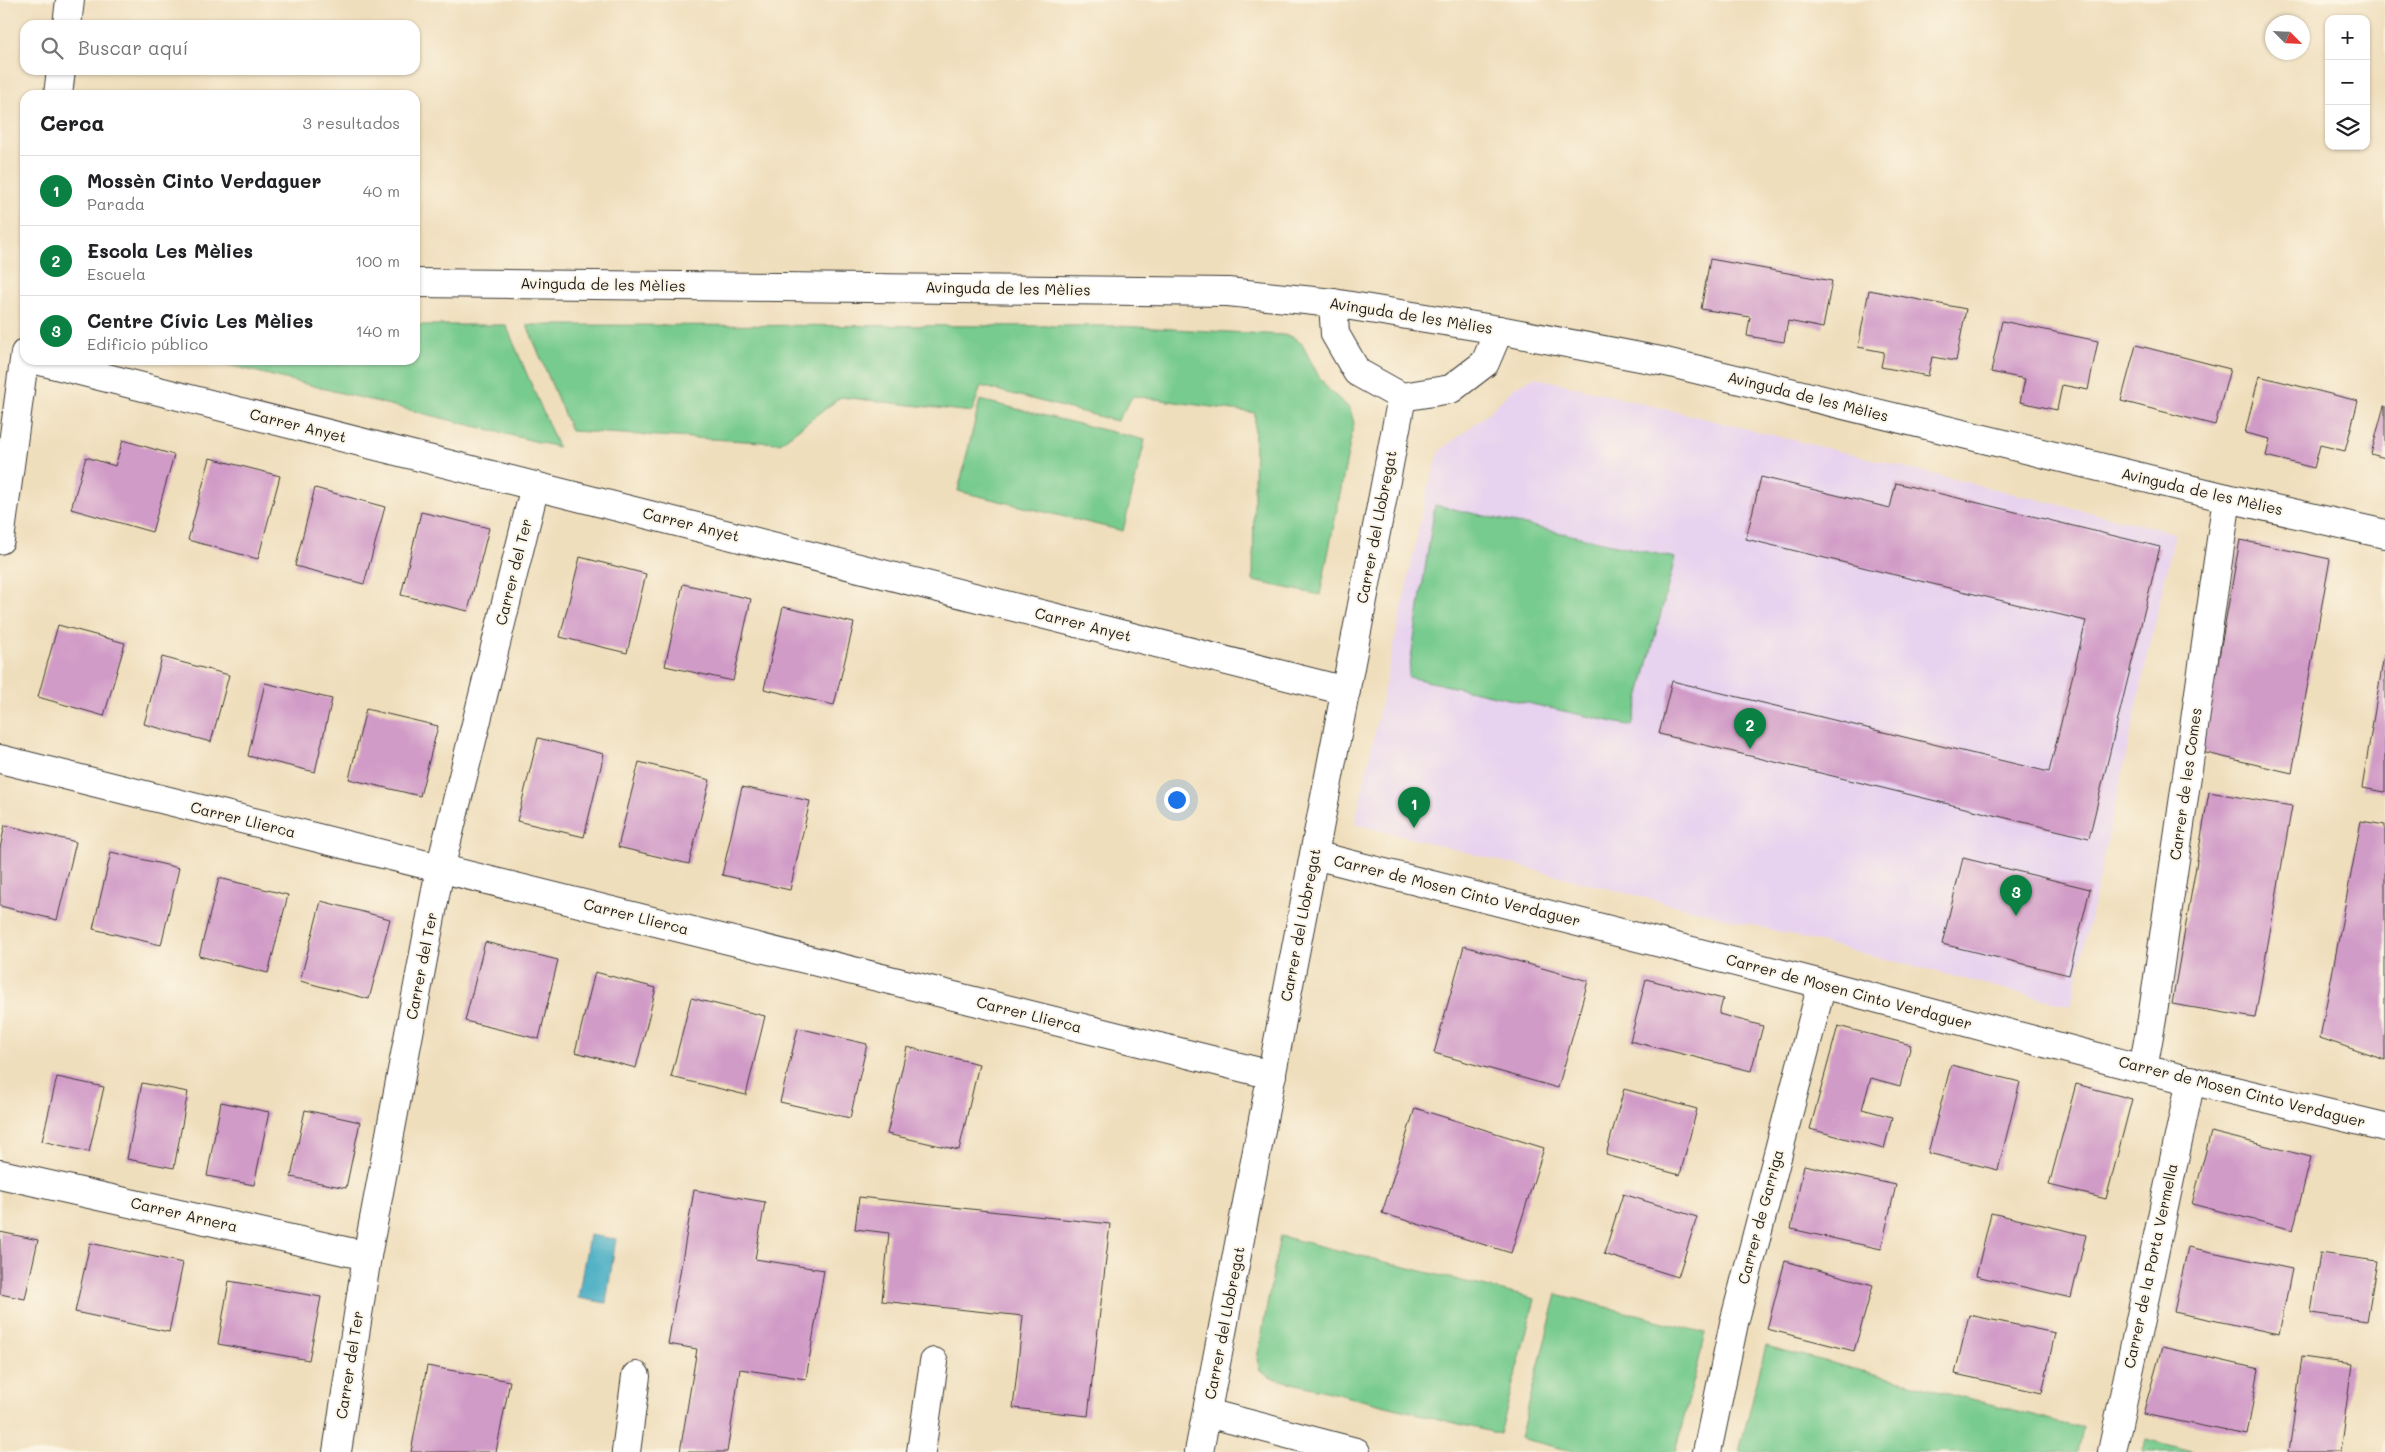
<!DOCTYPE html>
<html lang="es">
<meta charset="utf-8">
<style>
:root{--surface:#fff;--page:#f2f2f2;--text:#202124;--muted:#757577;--line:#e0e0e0;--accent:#0b8043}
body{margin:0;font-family:Mali,sans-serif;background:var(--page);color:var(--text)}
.controls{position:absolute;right:15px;top:15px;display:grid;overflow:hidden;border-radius:10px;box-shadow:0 1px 4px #0004}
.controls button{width:45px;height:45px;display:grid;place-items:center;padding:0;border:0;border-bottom:1px solid var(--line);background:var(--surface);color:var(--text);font:25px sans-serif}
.compass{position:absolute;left:2265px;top:15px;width:45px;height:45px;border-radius:50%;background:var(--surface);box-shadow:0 1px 4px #0004;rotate:114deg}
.you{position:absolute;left:1176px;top:799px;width:18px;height:18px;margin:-12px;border:4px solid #fff;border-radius:50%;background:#1a73e8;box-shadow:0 0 0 8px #1a73e833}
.badge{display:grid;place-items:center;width:32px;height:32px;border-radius:50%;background:var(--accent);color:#fff;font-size:16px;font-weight:700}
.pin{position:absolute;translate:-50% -41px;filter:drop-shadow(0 1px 2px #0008)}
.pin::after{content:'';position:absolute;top:26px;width:18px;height:15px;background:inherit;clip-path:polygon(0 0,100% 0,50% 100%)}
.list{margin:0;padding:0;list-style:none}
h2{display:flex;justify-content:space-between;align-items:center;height:65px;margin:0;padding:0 20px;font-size:21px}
h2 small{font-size:16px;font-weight:400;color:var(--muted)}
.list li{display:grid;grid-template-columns:32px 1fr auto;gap:15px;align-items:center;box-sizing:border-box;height:70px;padding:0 20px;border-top:1px solid var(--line)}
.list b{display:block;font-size:19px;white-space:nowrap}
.list p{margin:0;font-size:16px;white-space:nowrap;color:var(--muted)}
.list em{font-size:16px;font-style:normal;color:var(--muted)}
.icon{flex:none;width:28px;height:28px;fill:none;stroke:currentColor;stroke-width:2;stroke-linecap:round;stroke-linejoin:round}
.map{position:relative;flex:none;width:2385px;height:1452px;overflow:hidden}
.search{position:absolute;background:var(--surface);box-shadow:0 1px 4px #0004;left:20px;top:20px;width:400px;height:55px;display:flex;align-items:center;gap:12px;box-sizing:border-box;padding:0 18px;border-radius:15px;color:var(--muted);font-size:19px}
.panel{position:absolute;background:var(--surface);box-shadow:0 1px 4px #0004;left:20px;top:90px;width:400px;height:275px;border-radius:15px}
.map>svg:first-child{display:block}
.built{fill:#e7d2ef}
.green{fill:#77cb8e;stroke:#4a7455}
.water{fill:#43abc3;stroke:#306470}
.building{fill:#d19bc7}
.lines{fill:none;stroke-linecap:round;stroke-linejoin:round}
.minor-casing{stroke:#3c3934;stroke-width:30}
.minor{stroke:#fff;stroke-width:28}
.labels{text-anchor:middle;stroke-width:4;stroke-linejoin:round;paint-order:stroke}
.street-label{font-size:15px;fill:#1c1c1c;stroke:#fcf5e5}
</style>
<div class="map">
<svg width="2385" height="1452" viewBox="0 0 2385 1452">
<rect width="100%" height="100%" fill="#fcf5e5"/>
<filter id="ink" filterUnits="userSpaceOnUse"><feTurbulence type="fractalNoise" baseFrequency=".02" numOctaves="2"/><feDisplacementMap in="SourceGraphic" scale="10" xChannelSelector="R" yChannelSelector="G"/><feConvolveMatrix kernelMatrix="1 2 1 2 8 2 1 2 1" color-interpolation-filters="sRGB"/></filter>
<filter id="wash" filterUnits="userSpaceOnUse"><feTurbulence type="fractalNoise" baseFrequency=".0096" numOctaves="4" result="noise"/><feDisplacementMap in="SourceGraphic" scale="20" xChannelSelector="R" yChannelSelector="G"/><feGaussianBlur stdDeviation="1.12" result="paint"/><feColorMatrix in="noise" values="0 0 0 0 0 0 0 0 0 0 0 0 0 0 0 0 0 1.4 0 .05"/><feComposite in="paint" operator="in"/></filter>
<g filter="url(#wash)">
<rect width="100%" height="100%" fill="#efdebc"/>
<path class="built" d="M1534 377 2175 533 2071 1006 1355 824 1427 490 1440 451 1487 414 1515 387Z"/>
<g class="green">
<path d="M415 325H506L558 447 209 360H415Z"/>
<path d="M527 325 1119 326 1283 335 1293 337 1302 344 1318 375 1328 389 1350 409 1354 423 1320 595 1253 581 1255 413 1133 396 1117 421 981 386 972 412 841 397 780 443 571 431Z"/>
<path d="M980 400 1145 440 1123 531 958 491Z"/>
<path d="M1435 505 1675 558 1632 726 1408 677Z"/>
<path d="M1280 1236 1535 1299 1500 1434 1272 1378 1260 1371 1257 1359Z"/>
<path d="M1557 1294 1706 1333 1675 1452H1576L1520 1438Z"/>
<path d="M1766 1346 2083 1428 2078 1452H1739Z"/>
<path d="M2146 1439 2195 1452H2143Z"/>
</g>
<path class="water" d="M589 1235 616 1239 606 1303 578 1298Z"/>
<g id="blocks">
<g class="building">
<path d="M1710 259 1832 281 1823 328 1788 321 1784 342 1747 336 1750 317 1701 309Z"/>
<path d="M1869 290 1966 309 1956 361 1932 357 1928 376 1881 367 1884 352 1858 347Z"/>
<path d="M2002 321 2098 341 2088 390 2062 385 2057 410 2020 402 2025 379 1991 372Z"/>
<path d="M2136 345 2230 369 2215 425 2121 401Z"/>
<path d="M2259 376 2358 401 2345 451 2320 445 2314 468 2266 456 2270 439 2245 433Z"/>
<path d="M2384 406H2385V458L2371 454Z"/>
<path d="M123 440 174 455 152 532 71 509 86 457 115 466Z"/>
<path d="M210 458 280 476 258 559 188 540Z"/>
<path d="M1761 477 1890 508 1896 483 2160 547 2089 838 1659 734 1672 681 2049 772 2086 621 1746 539Z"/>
<path d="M315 488 385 507 364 584 295 566Z"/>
<path d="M421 512 489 528 468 611 401 595Z"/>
<path d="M2240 540 2330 559 2292 773 2202 752Z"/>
<path d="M580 557 646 574 627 653 560 637Z"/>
<path d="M683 584 751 599 733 681 665 666Z"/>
<path d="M783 607 854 623 834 705 764 689Z"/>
<path d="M58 625 125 643 104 716 38 697Z"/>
<path d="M2384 655 2385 656V792L2362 788Z"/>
<path d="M162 657 229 675 211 742 144 724Z"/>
<path d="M265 683 332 699 315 772 248 756Z"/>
<path d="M366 709 438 726 420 796 349 779Z"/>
<path d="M538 738 604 754 584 837 517 821Z"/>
<path d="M639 762 710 780 689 864 618 847Z"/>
<path d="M742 787 810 801 790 890 722 875Z"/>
<path d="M2209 792 2292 806 2255 1018 2172 1004Z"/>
<path d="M2361 821 2385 825V1060L2320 1038Z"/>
<path d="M5 825 76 842 57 920 0 906V848Z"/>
<path d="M111 852 179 868 161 945 93 929Z"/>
<path d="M1963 858 2090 889 2069 975 1942 944Z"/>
<path d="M219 878 288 895 268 973 199 956Z"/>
<path d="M321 901 390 919 369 999 300 981Z"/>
<path d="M485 942 558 960 539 1039 465 1021Z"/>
<path d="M1464 946 1588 981 1558 1088 1434 1053Z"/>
<path d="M595 972 656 988 636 1068 575 1052Z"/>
<path d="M1646 979 1723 999 1719 1014 1763 1026 1751 1071 1630 1041Z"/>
<path d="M691 998 765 1016 746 1095 671 1077Z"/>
<path d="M1838 1026 1911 1045 1900 1086 1871 1078 1862 1109 1892 1117 1884 1149 1810 1129Z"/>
<path d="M798 1028 867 1044 850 1118 780 1102Z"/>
<path d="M907 1047 979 1064 959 1150 887 1134Z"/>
<path d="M1951 1065 2020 1082 1998 1170 1928 1153Z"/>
<path d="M57 1077 104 1087 89 1152 42 1141Z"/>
<path d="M142 1083 188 1092 174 1168 127 1159Z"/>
<path d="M2076 1084 2132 1099 2106 1199 2049 1185Z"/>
<path d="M1624 1089 1697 1109 1680 1175 1606 1155Z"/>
<path d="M221 1102 269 1112 254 1185 207 1176Z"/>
<path d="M1415 1108 1544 1148 1511 1253 1382 1213Z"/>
<path d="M305 1110 360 1122 346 1188 291 1177Z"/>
<path d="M2211 1132 2311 1157 2293 1230 2192 1204Z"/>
<path d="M1804 1165 1896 1185 1881 1249 1791 1229Z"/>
<path d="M694 1190 765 1202 755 1259 824 1270 806 1379 740 1369 727 1452H680L697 1349 668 1344Z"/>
<path d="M1623 1194 1697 1217 1678 1277 1604 1254Z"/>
<path d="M859 1197 1110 1224 1088 1416 1013 1408 1023 1316 882 1301 889 1233 855 1229Z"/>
<path d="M1991 1213 2086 1235 2071 1298 1976 1276Z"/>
<path d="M0 1232 38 1240 25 1299 0 1294Z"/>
<path d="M90 1243 183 1263 169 1332 75 1312Z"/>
<path d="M2188 1247 2292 1269 2279 1334 2174 1312Z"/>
<path d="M2320 1253 2377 1261 2367 1321 2311 1313Z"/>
<path d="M1785 1261 1873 1285 1854 1351 1767 1329Z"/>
<path d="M229 1281 321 1297 309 1360 218 1344Z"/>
<path d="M1969 1315 2055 1333 2042 1393 1955 1374Z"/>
<path d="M2162 1347 2259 1369 2247 1435 2143 1414Z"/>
<path d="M2302 1357 2352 1364 2340 1452H2289Z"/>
<path d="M427 1366 510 1381 496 1452H411Z"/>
</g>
</g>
</g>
<g filter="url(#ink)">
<use href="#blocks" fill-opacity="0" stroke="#3c3934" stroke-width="1"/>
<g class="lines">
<defs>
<g id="minor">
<path d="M67 25 70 0"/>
<path d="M58 95 61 70"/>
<path d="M415 283 1228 292 1333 303 1499 330 1666 362 2227 498 2385 534"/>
<path d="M1333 303 1335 334 1357 372 1402 397 1451 389 1485 363 1499 330"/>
<path d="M36 360 1346 691"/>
<path d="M0 540 25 353"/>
<path d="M0 759 1272 1075"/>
<path d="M1314 855 1822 984 2143 1069 2385 1127"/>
<path d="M2143 1069 2152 1019 2227 498"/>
<path d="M0 1174 367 1256"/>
<path d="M1207 1413 1356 1452"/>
<path d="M337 1452 367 1256 440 869 535 486"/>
<path d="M626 1452 636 1376"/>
<path d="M921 1452 934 1362"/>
<path d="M1199 1452 1402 397"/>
<path d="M1707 1452 1734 1323 1822 984"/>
<path d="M2112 1452 2191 1080"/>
</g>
</defs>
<use href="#minor" class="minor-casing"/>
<use href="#minor" class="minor"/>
</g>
</g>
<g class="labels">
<g class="street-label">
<text transform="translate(603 285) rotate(1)" y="5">Avinguda de les Mèlies</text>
<text transform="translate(1008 289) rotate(1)" y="5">Avinguda de les Mèlies</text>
<text transform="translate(1411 316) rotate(9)" y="5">Avinguda de les Mèlies</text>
<text transform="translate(1808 397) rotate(14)" y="5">Avinguda de les Mèlies</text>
<text transform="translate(298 426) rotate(14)" y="5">Carrer Anyet</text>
<text transform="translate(2202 492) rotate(13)" y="5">Avinguda de les Mèlies</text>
<text transform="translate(691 525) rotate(14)" y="5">Carrer Anyet</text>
<text transform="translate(1377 527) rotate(-79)" y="5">Carrer del Llobregat</text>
<text transform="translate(514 572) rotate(-76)" y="5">Carrer del Ter</text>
<text transform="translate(1083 625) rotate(14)" y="5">Carrer Anyet</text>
<text transform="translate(2186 784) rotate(-82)" y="5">Carrer de les Comes</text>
<text transform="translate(243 820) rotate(14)" y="5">Carrer Llierca</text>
<text transform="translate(1457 891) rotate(14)" y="5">Carrer de Mosen Cinto Verdaguer</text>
<text transform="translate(636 917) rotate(14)" y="5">Carrer Llierca</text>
<text transform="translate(1301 925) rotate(-79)" y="5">Carrer del Llobregat</text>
<text transform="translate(422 966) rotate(-79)" y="5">Carrer del Ter</text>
<text transform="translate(1849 992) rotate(15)" y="5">Carrer de Mosen Cinto Verdaguer</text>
<text transform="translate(1029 1015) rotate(14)" y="5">Carrer Llierca</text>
<text transform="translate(2242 1092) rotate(14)" y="5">Carrer de Mosen Cinto Verdaguer</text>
<text transform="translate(184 1215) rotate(13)" y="5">Carrer Arnera</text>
<text transform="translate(1761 1217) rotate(-75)" y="5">Carrer de Garriga</text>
<text transform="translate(2151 1266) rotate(-78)" y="5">Carrer de la Porta Vermella</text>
<text transform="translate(1225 1323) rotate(-79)" y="5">Carrer del Llobregat</text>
<text transform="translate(350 1365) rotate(-81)" y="5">Carrer del Ter</text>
</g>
</g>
</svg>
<div class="controls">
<button>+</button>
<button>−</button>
<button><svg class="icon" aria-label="layers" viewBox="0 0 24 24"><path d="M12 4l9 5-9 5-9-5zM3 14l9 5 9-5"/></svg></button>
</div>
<svg class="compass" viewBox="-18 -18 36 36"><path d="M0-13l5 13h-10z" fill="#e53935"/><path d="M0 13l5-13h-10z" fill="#757577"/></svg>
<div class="you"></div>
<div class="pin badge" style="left:1414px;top:828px">1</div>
<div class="pin badge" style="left:1750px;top:749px">2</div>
<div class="pin badge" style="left:2016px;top:916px">3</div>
<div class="search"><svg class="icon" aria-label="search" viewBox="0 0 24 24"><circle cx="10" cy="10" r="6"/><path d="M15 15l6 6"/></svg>Buscar aquí</div>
<section class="panel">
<h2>Cerca<small>3 resultados</small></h2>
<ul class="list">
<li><span class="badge">1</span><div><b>Mossèn Cinto Verdaguer</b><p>Parada</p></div><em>40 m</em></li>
<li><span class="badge">2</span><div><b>Escola Les Mèlies</b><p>Escuela</p></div><em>100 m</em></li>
<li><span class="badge">3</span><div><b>Centre Cívic Les Mèlies</b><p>Edificio público</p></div><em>140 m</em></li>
</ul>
</section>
</div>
